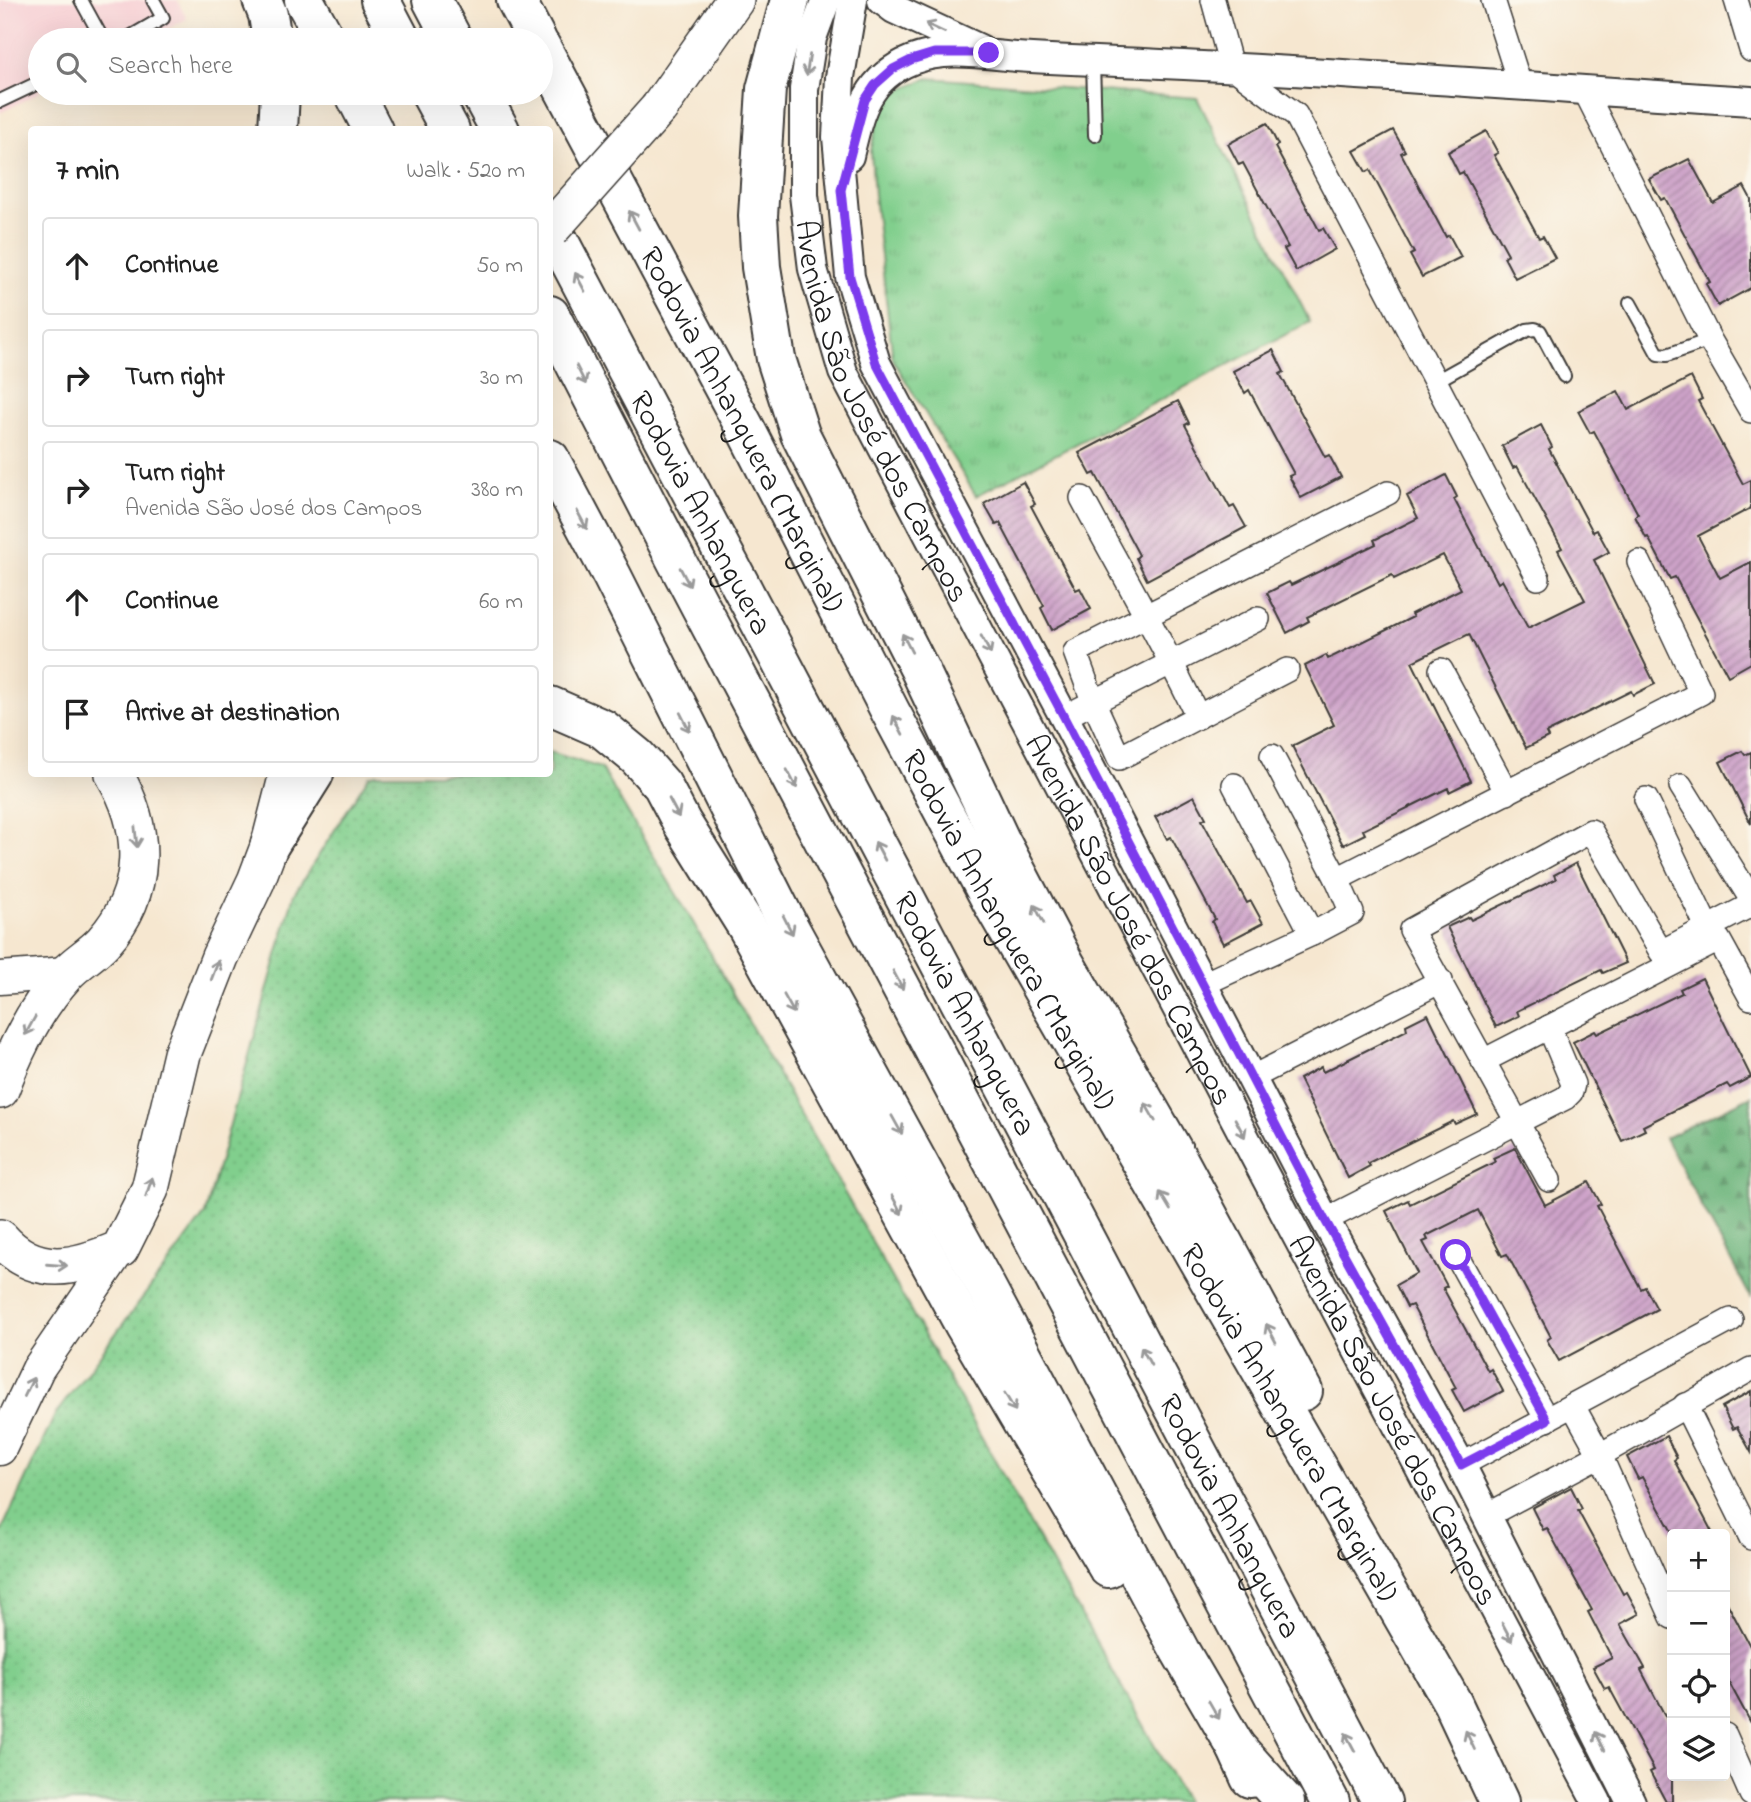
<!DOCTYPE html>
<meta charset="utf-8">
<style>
:root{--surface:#fff;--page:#f6f6f6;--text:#222;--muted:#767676;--line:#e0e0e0}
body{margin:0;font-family:"Indie Flower",sans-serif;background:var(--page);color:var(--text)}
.controls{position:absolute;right:21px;bottom:21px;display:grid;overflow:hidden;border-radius:7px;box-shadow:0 7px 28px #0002}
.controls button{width:63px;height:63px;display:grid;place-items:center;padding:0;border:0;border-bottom:2px solid var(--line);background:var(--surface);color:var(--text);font:35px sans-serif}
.stop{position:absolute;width:21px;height:21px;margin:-16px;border:5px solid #7c3aed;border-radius:50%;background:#fff}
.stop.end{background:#7c3aed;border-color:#fff;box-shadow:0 2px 7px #0008}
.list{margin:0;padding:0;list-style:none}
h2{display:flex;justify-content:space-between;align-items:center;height:91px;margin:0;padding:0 28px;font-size:30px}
h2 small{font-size:23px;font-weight:400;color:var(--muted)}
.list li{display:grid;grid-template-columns:46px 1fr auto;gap:21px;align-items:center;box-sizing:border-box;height:98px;margin:0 14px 14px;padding:0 14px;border:2px solid var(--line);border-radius:7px}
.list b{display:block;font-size:26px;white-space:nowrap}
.list p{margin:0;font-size:23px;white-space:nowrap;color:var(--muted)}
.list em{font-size:23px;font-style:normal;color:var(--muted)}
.icon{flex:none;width:38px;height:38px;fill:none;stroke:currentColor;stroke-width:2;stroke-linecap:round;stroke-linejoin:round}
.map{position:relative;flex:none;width:1751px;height:1802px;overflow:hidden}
.search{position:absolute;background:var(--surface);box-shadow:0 7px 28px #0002;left:28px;top:28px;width:525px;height:77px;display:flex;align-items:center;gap:18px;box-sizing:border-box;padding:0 24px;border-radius:38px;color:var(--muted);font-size:26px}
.panel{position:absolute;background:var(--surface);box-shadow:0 7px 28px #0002;left:28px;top:126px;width:525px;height:651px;border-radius:7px}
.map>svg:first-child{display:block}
.built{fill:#f7cfd4}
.grass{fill:url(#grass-dots);stroke:#4e7654;stroke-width:2}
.forest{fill:url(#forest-firs);stroke:#42674a;stroke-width:2}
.park{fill:url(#park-tufts);stroke:#4e7654;stroke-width:2}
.building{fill:url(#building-hatch)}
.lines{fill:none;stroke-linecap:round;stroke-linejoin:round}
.service-casing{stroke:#3d3a37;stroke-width:16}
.minor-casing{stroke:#3d3a37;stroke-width:26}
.tertiary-casing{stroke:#3d3a37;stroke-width:32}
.secondary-casing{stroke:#3d3a37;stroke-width:35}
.primary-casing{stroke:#3d3a37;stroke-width:40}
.trunk-casing{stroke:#3d3a37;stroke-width:42}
.motorway-casing{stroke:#3d3a37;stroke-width:42}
.service{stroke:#fff;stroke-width:12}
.minor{stroke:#fff;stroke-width:23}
.tertiary{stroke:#fff;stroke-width:28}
.secondary{stroke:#fff;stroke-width:32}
.primary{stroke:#fff;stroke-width:37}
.trunk{stroke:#fff;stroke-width:38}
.motorway{stroke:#fff;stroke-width:38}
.primary-bridge-casing{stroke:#3d3a37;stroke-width:40;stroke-linecap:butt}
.primary-bridge{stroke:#fff;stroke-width:37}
.oneway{stroke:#999}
.route{stroke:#7c3aed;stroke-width:9}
.labels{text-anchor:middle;stroke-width:7;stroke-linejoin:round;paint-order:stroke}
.street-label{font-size:32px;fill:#1c1c1c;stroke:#fbf7ec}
</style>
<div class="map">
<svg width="1751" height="1802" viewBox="0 0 1751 1802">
<defs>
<pattern id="grass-dots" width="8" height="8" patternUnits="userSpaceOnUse" patternTransform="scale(1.75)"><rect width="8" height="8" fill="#81cf8d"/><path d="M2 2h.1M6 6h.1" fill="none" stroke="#6fb179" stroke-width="1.8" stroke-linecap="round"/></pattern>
<pattern id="forest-firs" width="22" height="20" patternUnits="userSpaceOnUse" patternTransform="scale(1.75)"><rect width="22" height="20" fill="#68b278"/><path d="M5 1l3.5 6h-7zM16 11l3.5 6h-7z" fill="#559062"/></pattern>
<pattern id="park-tufts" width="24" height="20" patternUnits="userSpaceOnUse" patternTransform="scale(1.75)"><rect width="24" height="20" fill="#81cf8d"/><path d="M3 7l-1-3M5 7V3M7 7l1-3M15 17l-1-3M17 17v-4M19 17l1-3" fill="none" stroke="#6fb179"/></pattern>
<pattern id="building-hatch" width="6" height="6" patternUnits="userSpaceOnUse" patternTransform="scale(1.75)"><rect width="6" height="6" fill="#cea3c9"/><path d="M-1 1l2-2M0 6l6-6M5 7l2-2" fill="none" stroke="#a684a2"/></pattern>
</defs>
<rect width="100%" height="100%" fill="#fbf7ec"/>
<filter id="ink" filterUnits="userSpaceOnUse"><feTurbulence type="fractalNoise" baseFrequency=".0143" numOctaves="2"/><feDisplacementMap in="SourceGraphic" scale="14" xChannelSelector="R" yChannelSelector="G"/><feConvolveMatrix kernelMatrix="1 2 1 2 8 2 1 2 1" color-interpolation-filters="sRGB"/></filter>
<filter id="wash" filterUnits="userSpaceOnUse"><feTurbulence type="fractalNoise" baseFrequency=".00686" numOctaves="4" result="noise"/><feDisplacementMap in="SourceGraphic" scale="28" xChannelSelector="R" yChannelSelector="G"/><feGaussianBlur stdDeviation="1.57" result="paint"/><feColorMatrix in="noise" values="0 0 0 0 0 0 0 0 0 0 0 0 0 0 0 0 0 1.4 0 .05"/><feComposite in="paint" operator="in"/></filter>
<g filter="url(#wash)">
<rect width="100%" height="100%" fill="#f6e7d0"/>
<path class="built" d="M0 0H177L187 19 145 40H40V92L0 113Z"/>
<path class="grass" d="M550 752 601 768 690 917 1186 1802H0V1534L55 1415 205 1214 294 894 369 776 375 774H550Z"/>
<path class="forest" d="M1751 1096V1298L1665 1138Z"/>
<path class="park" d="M928 78 1197 98 1310 322 976 496 893 360 874 195 871 151 879 113 896 92Z"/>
<g id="blocks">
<g class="building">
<path d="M1267 123 1278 145 1275 147 1319 230 1323 228 1335 249 1296 271 1284 249 1288 247 1243 163 1239 165 1228 144Z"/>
<path d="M1393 130 1405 151 1401 153 1446 237 1449 235 1461 257 1422 277 1410 255 1414 253 1370 170 1366 172 1354 151Z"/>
<path d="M1486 131 1498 153 1494 155 1539 238 1543 236 1555 258 1515 278 1504 257 1508 254 1463 172 1459 174 1448 152Z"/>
<path d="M1689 159 1713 203 1744 186 1751 199V288L1718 306 1706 284 1710 282 1665 198 1661 200 1649 179Z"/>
<path d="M1273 350 1284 372 1280 374 1325 457 1329 455 1341 477 1301 498 1289 476 1294 474 1249 390 1245 393 1233 371Z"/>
<path d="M1691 377 1702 399 1698 401 1743 484 1751 480V508L1698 536 1720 578 1751 562V663L1728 676 1675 577 1670 579 1648 537 1646 538 1635 516 1638 514 1594 431 1590 433 1578 411 1618 391 1628 410Z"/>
<path d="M1178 401 1189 423 1185 425 1230 508 1234 506 1246 527 1147 580 1136 558 1139 555 1095 473 1091 475 1079 453Z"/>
<path d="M1541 425 1552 447 1549 449 1593 532 1597 530 1609 552 1594 560 1655 684 1633 695 1631 691 1546 733 1548 737 1526 748 1469 634 1412 662 1471 781 1449 792 1448 788 1363 830 1365 834 1343 845 1292 746 1334 725 1305 666 1326 655 1328 659 1413 617 1411 614 1461 589 1443 555 1394 579 1392 575 1307 617 1309 621 1287 633 1267 593 1289 582 1291 585 1376 544 1374 540 1418 518 1407 496 1446 475 1457 497 1454 499 1498 583 1502 580 1528 628 1585 600 1558 550 1562 548 1517 466 1513 468 1502 446Z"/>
<path d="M1023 482 1035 504 1031 506 1076 590 1080 588 1091 609 1052 630 1041 608 1044 606 1000 523 996 525 984 504Z"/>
<path d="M1742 751 1745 755 1751 752V824L1720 762Z"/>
<path d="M1194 796 1206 818 1202 820 1247 903 1251 901 1263 923 1223 944 1212 922 1215 919 1171 837 1167 839 1155 817Z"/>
<path d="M1576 863 1626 963 1603 973 1601 970 1517 1011 1519 1016 1496 1027 1447 927 1469 917 1471 920 1556 879 1554 875Z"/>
<path d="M1702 978 1751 1077 1730 1088 1727 1084 1643 1126 1645 1130 1622 1141 1573 1042 1595 1031 1597 1034 1682 993 1680 989Z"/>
<path d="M1428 1014 1477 1114 1455 1124 1453 1121 1368 1163 1370 1166 1348 1178 1299 1079 1321 1067 1323 1072 1407 1030 1406 1025Z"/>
<path d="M1515 1148 1545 1205 1589 1182 1601 1204 1597 1206 1641 1289 1645 1287 1657 1309 1559 1361 1547 1340 1551 1337 1507 1254 1502 1256 1478 1210 1426 1236 1428 1240 1423 1242 1447 1286 1443 1288 1488 1371 1491 1369 1503 1391 1464 1412 1452 1390 1456 1388 1412 1305 1407 1307 1396 1285 1417 1273 1386 1211 1408 1200 1410 1204 1495 1162 1493 1158Z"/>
<path d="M1751 1391V1452L1737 1427 1733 1429 1722 1407Z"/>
<path d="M1666 1436 1677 1458 1674 1460 1713 1534H1673L1642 1477 1638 1479 1627 1457Z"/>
<path d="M1571 1487 1582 1509 1578 1511 1623 1594 1627 1592 1639 1614 1620 1624 1645 1668 1641 1670 1672 1729V1802H1666L1650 1772 1654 1770 1609 1687 1605 1689 1593 1667 1612 1658 1588 1612 1592 1610 1547 1528 1543 1530 1532 1508Z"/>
<path d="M1725 1599 1751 1648V1723L1725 1675Z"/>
</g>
</g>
</g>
<g filter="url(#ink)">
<use href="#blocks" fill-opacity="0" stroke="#3d3a37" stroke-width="2"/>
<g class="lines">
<defs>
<g id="service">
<path d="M81 0 103 40"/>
<path d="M125 40 163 18 153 0"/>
<path d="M1093 61 1095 135"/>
<path d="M0 101 40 82"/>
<path d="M1630 303 1658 354 1667 355 1710 340"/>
<path d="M1436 381 1527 330 1535 329 1540 331 1564 376"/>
</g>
<g id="minor">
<path d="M1213 0 1231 66 1296 115 1538 578"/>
<path d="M1493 0 1520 85"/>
<path d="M1736 0 1751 50"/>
<path d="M1585 91 1710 340 1751 411"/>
<path d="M1082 498C1121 571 1163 642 1198 717"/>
<path d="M1287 670 1119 758 1093 701 1075 652 1388 493"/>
<path d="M1441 670 1507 793"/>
<path d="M1064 717 1258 619"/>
<path d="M1234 785 1312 934"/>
<path d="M1681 786 1751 899"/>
<path d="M1646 799 1708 929"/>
<path d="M1337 879 1701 693 1639 562"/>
<path d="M1203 984 1312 934 1352 913 1337 879 1272 756"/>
<path d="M1483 1061 1719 940 1751 998"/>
<path d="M1251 1078 1441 981"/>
<path d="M1549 1180 1411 930 1591 831 1661 952 1751 905"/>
<path d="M1325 1220 1565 1098 1571 1092 1573 1084 1549 1027"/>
<path d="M1456 1255 1547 1420"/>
<path d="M1685 1405 1751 1538"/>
<path d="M1573 1406 1600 1455 1672 1617"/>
<path d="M1461 1465 1731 1320"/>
<path d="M1486 1516 1600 1455 1751 1369"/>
<path d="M1725 1735 1751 1794"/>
</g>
<g id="tertiary">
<path id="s1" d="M826 0 812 38 804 89V195L813 269 843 372 1273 1191 1597 1802"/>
<path d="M853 0 840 77 837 137 850 277 876 363 1064 717 1325 1220 1461 1465 1631 1802"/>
<path d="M882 0 894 9 980 49"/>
<path d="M849 156C859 114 866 78 912 60 945 47 982 54 1016 57 1043 59 1069 60 1096 61 1315 70 1533 87 1751 101"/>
</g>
<g id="secondary">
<path d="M0 978 67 973"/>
<path d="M0 1449 38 1369 120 1249"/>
</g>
<g id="primary">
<path d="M659 108 735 0"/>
<path d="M0 1090C15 1049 36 1007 66 974 77 962 92 954 103 942 148 892 147 829 114 774"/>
<path d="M0 1238C36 1279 76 1268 120 1249L150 1189 182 1054 220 957 256 881 270 844 288 774"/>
</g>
<g id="trunk">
<path d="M262 0 268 15 272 40"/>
<path d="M304 0 326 40"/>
<path d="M516 0 537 40"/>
<path d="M790 0 766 89 758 216 761 267 776 359 800 434 919 668 1000 840 1063 960 1179 1161 1303 1391"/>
<path id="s2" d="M541 47 744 426 890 711 994 906 1452 1702 1499 1802"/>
<path d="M354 93 373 130"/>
<path d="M278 130 280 93"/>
<path d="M550 459 612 576 790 929 985 1285 1180 1651 1236 1747 1250 1778"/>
<path d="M550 706 603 729 637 757 662 785 682 823 747 927 963 1323 1108 1568"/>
<path d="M270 844 314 774"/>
</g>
<g id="motorway">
<path d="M380 0 401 40"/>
<path d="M432 0 453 40"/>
<path d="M430 93 450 130"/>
<path d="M480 93 500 130"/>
<path id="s3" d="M550 224 1382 1802"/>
<path d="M550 315 676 560 1330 1802"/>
<path d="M1236 1747 1285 1802"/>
</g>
</defs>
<use href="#service" class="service-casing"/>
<use href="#minor" class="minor-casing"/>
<use href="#tertiary" class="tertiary-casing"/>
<use href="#secondary" class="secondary-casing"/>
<use href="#primary" class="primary-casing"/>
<use href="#trunk" class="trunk-casing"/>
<use href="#motorway" class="motorway-casing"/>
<use href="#service" class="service"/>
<use href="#minor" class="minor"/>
<use href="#tertiary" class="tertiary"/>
<use href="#secondary" class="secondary"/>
<use href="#primary" class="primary"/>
<use href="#trunk" class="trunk"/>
<use href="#motorway" class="motorway"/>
<defs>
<path id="primary-bridge" d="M550 230 659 108"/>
</defs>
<use href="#primary-bridge" class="primary-bridge-casing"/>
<use href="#primary-bridge" class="primary-bridge"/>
</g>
<defs><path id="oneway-shaft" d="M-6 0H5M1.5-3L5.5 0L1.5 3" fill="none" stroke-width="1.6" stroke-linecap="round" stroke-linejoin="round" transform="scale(1.75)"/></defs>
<g class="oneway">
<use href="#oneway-shaft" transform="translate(935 28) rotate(-155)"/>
<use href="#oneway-shaft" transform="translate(808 65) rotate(99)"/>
<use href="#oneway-shaft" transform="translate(634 220) rotate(-118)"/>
<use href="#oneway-shaft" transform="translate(580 282) rotate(-118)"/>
<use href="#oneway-shaft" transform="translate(581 375) rotate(63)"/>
<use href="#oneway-shaft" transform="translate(582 520) rotate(62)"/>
<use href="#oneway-shaft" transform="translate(685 577) rotate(62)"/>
<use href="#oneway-shaft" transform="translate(907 643) rotate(-117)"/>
<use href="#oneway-shaft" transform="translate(986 645) rotate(62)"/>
<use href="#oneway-shaft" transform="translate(685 722) rotate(63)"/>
<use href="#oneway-shaft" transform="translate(898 725) rotate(-118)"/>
<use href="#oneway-shaft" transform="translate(792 779) rotate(62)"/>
<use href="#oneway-shaft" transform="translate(674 808) rotate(62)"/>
<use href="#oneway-shaft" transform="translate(136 837) rotate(84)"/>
<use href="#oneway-shaft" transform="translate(880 851) rotate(-118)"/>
<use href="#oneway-shaft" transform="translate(1039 914) rotate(-117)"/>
<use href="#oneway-shaft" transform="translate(788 925) rotate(63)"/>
<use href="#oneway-shaft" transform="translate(215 970) rotate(-69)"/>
<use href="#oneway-shaft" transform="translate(898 980) rotate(62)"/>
<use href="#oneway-shaft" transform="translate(789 1004) rotate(61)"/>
<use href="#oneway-shaft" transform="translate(30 1026) rotate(119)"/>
<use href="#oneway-shaft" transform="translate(1150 1112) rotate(-120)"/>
<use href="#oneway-shaft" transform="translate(897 1125) rotate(61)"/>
<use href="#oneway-shaft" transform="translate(1240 1128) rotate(62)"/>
<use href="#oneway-shaft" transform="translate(149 1187) rotate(-71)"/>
<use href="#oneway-shaft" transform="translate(1165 1201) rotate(-121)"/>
<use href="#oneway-shaft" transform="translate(897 1205) rotate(62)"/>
<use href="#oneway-shaft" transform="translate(57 1265) rotate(4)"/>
<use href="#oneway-shaft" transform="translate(1271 1333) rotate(-118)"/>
<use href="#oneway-shaft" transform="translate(1146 1356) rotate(-118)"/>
<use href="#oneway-shaft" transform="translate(29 1387) rotate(-64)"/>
<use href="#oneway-shaft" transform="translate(1010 1402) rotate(59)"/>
<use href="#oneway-shaft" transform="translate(1507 1632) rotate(62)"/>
<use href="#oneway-shaft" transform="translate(1214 1710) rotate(60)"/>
<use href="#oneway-shaft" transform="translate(1470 1740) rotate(-115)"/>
<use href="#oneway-shaft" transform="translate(1600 1741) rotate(-117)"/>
<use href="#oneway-shaft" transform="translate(1350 1742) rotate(-118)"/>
</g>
</g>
<g class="lines" filter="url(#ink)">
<path class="route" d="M989 53H934L911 60 893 69 875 85 865 100 841 190 850 277 876 363 1064 717 1325 1220 1461 1465 1547 1420 1456 1255"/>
</g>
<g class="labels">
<g class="street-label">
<text dy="11" stroke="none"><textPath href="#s1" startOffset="430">Avenida São José dos Campos</textPath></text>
<text dy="11" stroke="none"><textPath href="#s2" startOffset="432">Rodovia Anhanguera (Marginal)</textPath></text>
<text dy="11" stroke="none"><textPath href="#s3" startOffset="326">Rodovia Anhanguera</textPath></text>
<text dy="11" stroke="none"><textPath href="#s1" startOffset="998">Avenida São José dos Campos</textPath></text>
<text dy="11" stroke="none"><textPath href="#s2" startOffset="999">Rodovia Anhanguera (Marginal)</textPath></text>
<text dy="11" stroke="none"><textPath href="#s3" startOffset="892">Rodovia Anhanguera</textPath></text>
<text dy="11" stroke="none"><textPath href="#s1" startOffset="1564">Avenida São José dos Campos</textPath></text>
<text dy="11" stroke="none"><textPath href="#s2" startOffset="1566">Rodovia Anhanguera (Marginal)</textPath></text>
<text dy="11" stroke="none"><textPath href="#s3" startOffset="1460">Rodovia Anhanguera</textPath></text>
</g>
</g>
</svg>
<div class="controls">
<button>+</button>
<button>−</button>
<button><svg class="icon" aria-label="locate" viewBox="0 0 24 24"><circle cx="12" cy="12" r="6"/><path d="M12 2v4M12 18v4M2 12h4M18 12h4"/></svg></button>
<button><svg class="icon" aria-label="layers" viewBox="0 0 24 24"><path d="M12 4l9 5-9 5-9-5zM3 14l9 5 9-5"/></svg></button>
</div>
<div class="stop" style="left:1456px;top:1255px"></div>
<div class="stop end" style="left:989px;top:53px"></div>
<div class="search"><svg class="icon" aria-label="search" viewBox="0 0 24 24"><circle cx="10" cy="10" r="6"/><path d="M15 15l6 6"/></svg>Search here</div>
<section class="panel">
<h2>7 min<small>Walk · 520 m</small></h2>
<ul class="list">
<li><svg class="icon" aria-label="ahead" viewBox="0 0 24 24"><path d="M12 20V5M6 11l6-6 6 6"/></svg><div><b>Continue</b></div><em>50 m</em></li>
<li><svg class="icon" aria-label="right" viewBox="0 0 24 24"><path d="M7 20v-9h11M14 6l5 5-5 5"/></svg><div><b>Turn right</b></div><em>30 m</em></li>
<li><svg class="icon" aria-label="right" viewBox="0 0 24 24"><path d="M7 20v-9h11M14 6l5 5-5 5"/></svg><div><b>Turn right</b><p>Avenida São José dos Campos</p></div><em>380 m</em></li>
<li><svg class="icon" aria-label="ahead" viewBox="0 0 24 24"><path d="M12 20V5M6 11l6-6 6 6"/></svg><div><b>Continue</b></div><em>60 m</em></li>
<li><svg class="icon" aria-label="arrive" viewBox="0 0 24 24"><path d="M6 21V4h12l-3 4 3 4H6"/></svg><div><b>Arrive at destination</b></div></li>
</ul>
</section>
</div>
